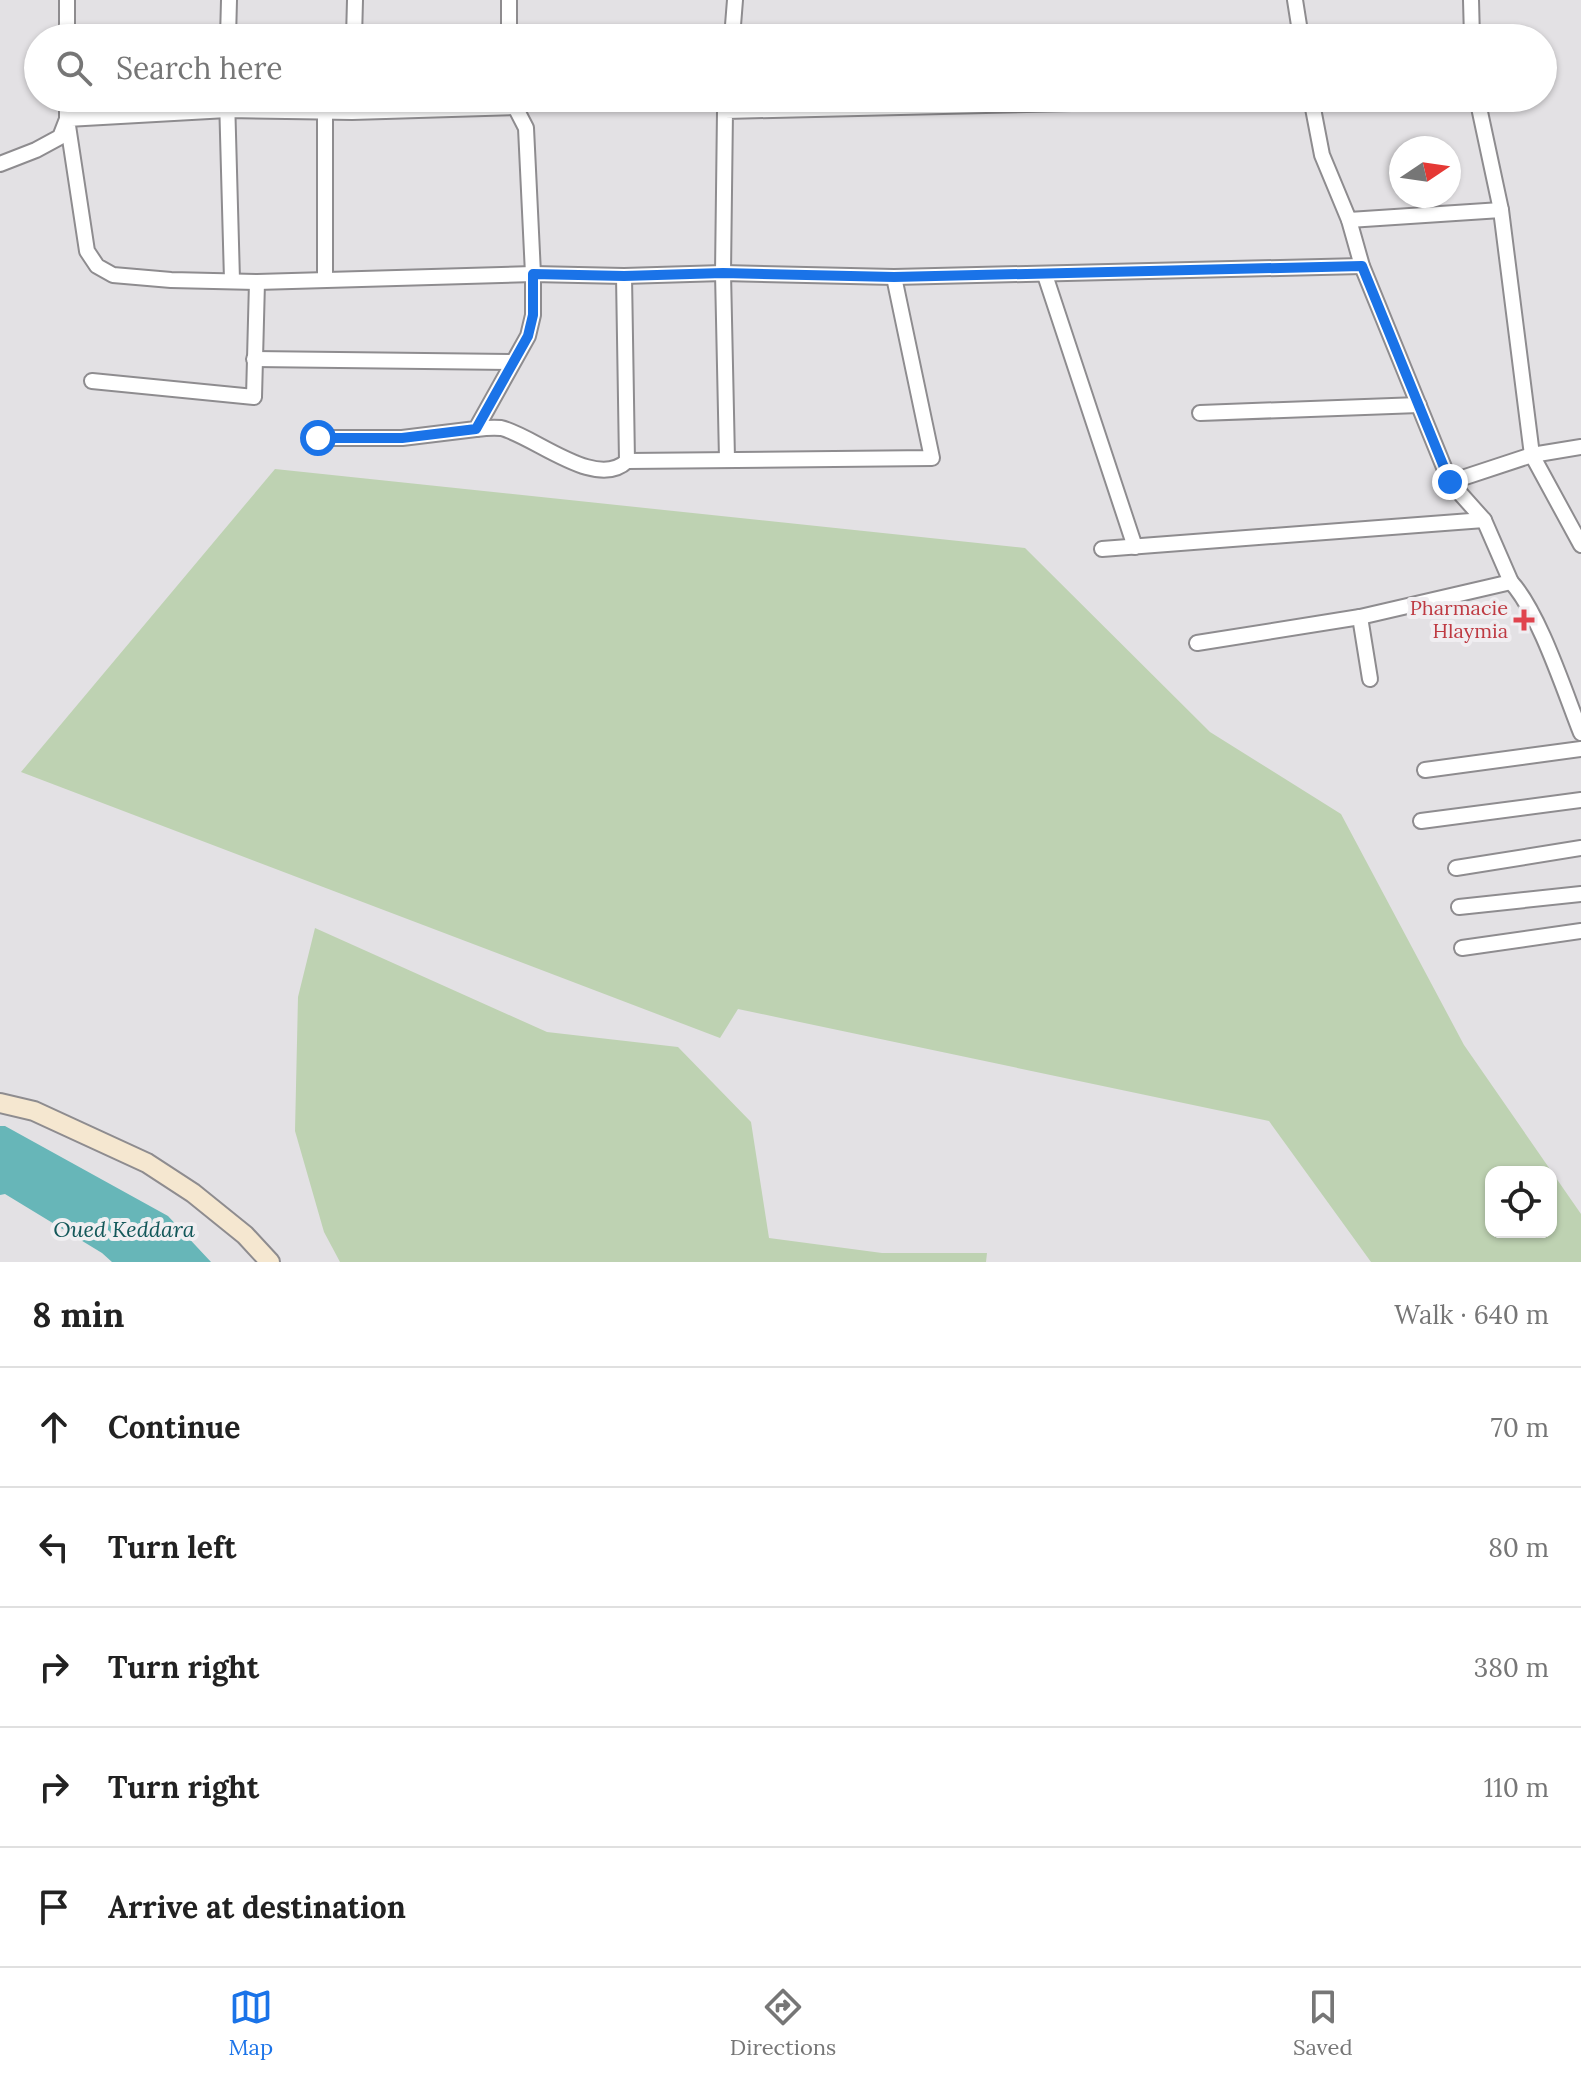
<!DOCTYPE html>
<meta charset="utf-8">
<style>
:root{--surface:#fff;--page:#f6f6f6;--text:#222;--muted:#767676;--line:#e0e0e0;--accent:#1a73e8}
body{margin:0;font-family:Lora,serif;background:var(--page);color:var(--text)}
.controls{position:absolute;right:24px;bottom:24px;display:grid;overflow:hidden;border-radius:16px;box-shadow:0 2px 6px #0004}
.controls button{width:72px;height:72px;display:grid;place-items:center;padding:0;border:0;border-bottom:2px solid var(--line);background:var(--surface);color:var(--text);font:40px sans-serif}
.compass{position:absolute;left:1389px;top:136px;width:72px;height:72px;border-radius:50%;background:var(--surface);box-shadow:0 2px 6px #0004;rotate:77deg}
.stop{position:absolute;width:24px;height:24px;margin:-18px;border:6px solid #1a73e8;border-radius:50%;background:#fff}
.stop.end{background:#1a73e8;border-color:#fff;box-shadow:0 2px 8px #0008}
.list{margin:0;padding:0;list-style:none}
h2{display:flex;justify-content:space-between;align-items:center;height:104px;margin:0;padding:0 32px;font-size:34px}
h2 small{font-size:26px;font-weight:400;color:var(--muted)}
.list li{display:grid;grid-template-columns:52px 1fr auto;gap:24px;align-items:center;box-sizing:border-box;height:120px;padding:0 32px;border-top:2px solid var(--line)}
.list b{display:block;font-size:30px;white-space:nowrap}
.list em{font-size:26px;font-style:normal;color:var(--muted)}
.icon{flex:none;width:44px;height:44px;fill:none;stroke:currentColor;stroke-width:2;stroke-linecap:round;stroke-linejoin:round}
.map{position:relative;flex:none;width:1581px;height:1262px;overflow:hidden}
.search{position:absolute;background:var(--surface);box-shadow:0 2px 6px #0004;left:24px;right:24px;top:24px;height:88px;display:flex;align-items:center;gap:20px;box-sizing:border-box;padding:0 28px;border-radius:44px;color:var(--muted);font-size:30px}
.sheet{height:704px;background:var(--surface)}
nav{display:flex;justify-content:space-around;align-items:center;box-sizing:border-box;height:112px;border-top:2px solid var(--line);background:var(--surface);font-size:22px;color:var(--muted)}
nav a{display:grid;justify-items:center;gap:4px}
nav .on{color:var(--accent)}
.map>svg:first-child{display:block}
.green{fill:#bed2b2;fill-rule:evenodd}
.water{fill:#67b6b8}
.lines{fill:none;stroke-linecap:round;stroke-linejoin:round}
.minor-casing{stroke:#8e8c8f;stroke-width:18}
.secondary-casing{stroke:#8e8c8f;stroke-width:22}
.minor{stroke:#fff;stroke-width:14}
.secondary{stroke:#f5e7d0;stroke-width:18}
.route{stroke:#1a73e8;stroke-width:10}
.health-dot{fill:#e0444e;stroke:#f0eef1;stroke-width:3}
.labels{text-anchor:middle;stroke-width:8;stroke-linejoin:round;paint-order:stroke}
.health-label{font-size:20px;fill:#be3a42;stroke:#f0eef1;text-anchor:end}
.water-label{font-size:22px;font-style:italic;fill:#14585a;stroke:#f0eef1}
</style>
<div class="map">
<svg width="1581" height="1262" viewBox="0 0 1581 1262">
<rect width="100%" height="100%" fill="#e3e1e4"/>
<g class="green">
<path d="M275 469 1025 548 1210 732 1341 814 1464 1045 1581 1214V1262H1371L1269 1121 738 1009 720 1038 21 772ZM1491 1172H1551V1232H1491Z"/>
<path d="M315 928 547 1032 678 1047 751 1122 769 1238 882 1253H987L986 1262H340L324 1232 295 1131 298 997Z"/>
</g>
<path class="water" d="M0 1126H5L168 1216 211 1262H112L102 1253 5 1194 0 1195Z"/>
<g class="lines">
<defs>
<g id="minor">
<path d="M1295 0 1301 38"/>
<path d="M1471 0 1472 38"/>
<path d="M67 38V0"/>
<path d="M228 38 229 0"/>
<path d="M354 38 355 0"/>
<path d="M509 38V0"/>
<path d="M732 38 735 0"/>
<path d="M227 98 232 280"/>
<path d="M1477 98 1501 210 1532 455 1581 545"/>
<path d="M514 107 352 112 227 110 67 119 87 251 97 266 113 275 171 280 257 282 533 274 624 276 723 273 894 277 1362 266"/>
<path d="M0 164 36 150 60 137 67 119V98"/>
<path d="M1349 220 1501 210"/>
<path d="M1045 275 1135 547"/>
<path d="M624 276 627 461"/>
<path d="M325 279V110"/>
<path d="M254 359 511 362"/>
<path d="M92 381 254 397 257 282"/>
<path d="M1200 413 1419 405"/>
<path d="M476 429C484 428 492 427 501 428 533 435 596 491 627 461L932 458 894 277"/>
<path d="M318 438H402L476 429 528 336 533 315V274L526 128 512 101"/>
<path d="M727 459 723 273 725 111 1291 98"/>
<path d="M1450 482 1532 455 1581 447"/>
<path d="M1102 549 1484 520"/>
<path d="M1511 582C1539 612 1565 693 1581 733"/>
<path d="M1360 617 1370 679"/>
<path d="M1197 643 1360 617 1511 582 1484 520 1450 482 1362 266 1349 220 1322 155 1311 98"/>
<path d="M1425 770 1581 749"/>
<path d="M1421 821 1581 800"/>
<path d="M1456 868 1581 848"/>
<path d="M1459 907 1581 894"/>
<path d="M1462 948 1581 931"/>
</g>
<path id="secondary" d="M0 1103 34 1111 147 1163 193 1193 245 1235 270 1262"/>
</defs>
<use href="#minor" class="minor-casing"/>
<use href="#secondary" class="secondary-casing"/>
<use href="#minor" class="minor"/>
<use href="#secondary" class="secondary"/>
</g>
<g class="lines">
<path class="route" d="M318 438H402L476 429 528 336 533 315V274L624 276 723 273 894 277 1362 266 1450 482"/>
</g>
<path class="health-dot" d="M1520 608h8v8h8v8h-8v8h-8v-8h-8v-8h8z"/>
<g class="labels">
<g class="health-label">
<text x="1508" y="615">Pharmacie<tspan x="1508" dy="23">Hlaymia</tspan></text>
</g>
<g class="water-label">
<text x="124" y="1237">Oued Keddara</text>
</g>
</g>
</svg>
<div class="controls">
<button><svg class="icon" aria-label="locate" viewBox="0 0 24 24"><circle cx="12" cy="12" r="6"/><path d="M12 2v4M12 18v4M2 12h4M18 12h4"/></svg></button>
</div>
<svg class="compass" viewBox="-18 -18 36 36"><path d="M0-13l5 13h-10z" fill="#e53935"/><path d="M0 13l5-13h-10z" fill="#767676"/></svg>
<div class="stop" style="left:318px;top:438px"></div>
<div class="stop end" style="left:1450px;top:482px"></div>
<div class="search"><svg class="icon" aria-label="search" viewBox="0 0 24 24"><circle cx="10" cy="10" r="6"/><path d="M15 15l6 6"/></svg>Search here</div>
</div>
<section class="sheet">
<h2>8 min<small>Walk · 640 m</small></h2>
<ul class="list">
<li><svg class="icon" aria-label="ahead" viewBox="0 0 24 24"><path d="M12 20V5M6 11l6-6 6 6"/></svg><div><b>Continue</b></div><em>70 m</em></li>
<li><svg class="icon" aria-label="left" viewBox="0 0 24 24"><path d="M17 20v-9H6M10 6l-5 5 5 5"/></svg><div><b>Turn left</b></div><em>80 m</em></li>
<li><svg class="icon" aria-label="right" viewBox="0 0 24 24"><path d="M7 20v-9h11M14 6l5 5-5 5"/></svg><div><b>Turn right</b></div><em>380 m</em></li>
<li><svg class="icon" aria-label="right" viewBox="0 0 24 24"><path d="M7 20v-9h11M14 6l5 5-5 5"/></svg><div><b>Turn right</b></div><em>110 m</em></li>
<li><svg class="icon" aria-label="arrive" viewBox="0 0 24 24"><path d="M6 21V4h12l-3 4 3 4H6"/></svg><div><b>Arrive at destination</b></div></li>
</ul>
</section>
<nav>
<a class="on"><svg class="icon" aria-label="map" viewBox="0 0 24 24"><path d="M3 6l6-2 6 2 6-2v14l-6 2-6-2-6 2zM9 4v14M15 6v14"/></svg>Map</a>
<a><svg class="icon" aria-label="directions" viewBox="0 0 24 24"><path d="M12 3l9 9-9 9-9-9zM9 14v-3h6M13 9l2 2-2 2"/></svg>Directions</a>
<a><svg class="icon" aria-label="saved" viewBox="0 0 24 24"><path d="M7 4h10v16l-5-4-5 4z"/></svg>Saved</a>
</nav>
